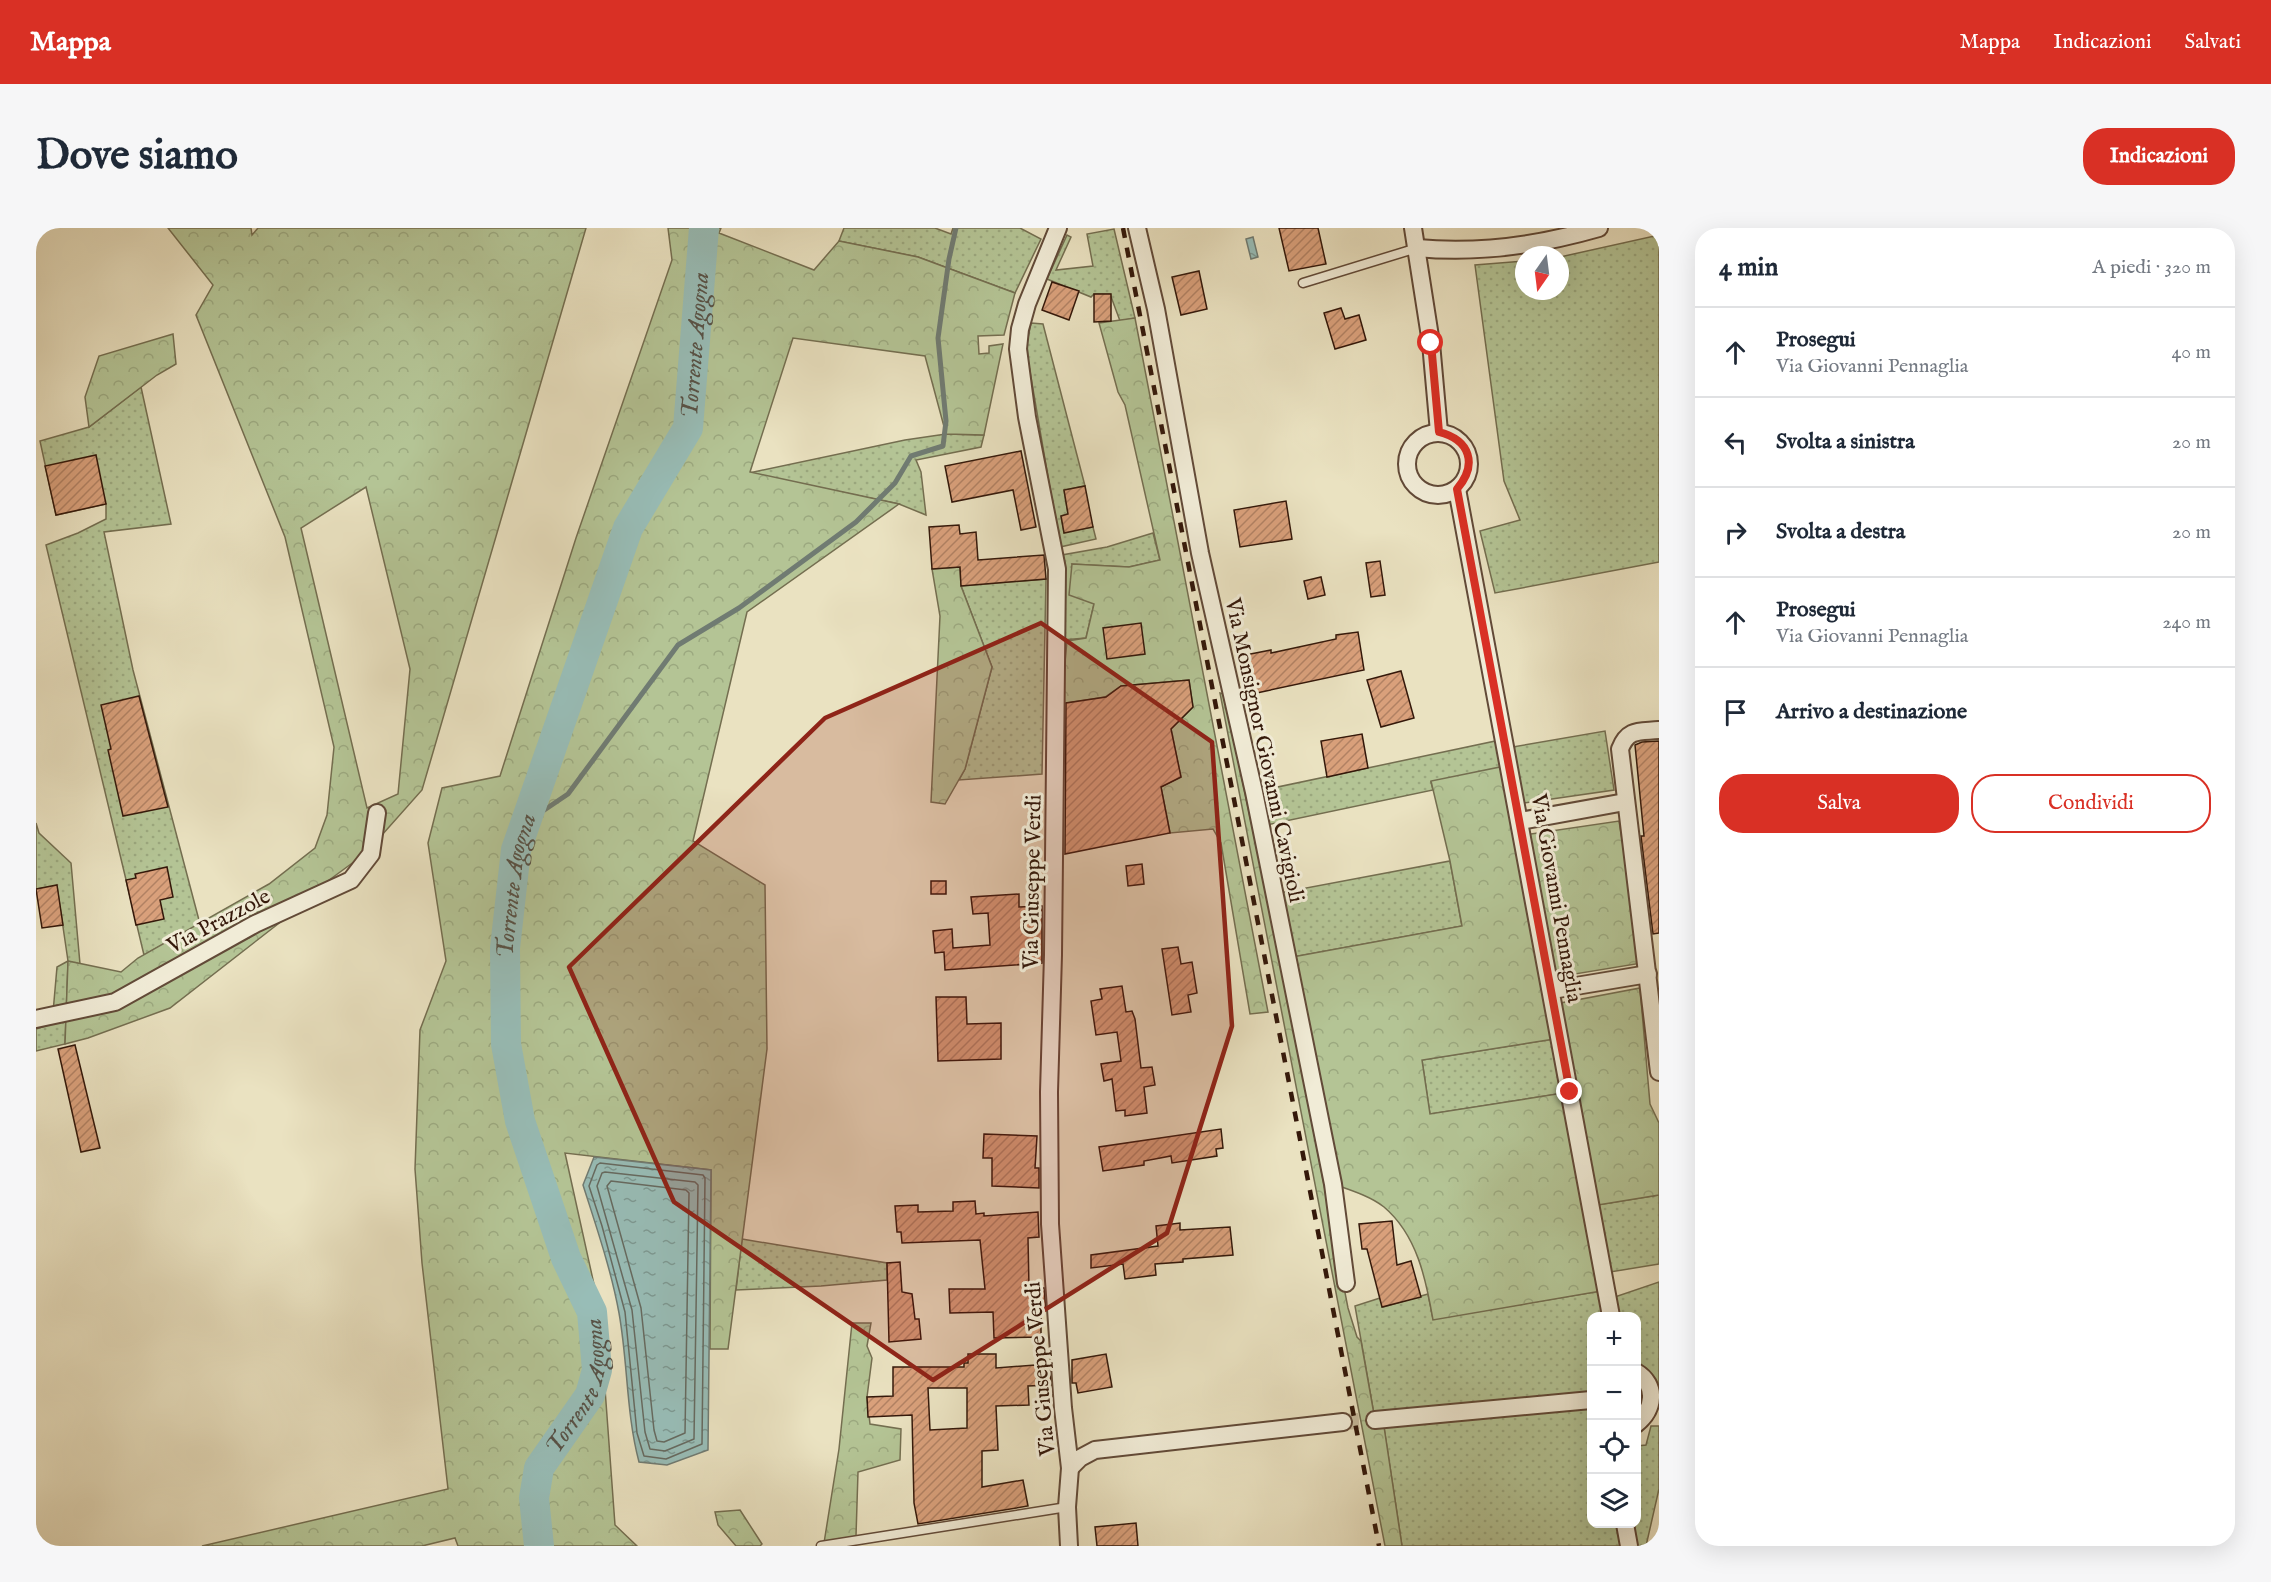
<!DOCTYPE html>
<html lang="it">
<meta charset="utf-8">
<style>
:root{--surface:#fff;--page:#f6f6f7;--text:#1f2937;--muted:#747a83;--line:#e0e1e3;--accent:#d93025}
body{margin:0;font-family:"IM FELL English",serif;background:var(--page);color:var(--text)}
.controls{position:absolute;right:18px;bottom:18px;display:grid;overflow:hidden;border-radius:12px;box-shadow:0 6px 24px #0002}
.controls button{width:54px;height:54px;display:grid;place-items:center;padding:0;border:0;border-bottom:2px solid var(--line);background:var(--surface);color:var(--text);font:30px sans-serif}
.compass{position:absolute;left:1479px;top:18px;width:54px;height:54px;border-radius:50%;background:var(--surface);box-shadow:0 6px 24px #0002;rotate:194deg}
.stop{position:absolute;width:18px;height:18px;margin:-14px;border:4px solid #d93025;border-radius:50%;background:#fff}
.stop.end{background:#d93025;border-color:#fff;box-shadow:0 2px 6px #0008}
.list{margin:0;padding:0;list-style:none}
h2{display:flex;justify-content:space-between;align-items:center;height:78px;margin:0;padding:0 24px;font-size:26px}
h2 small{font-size:20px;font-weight:400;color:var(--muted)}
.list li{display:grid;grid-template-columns:39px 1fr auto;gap:18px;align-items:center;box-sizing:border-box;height:90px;padding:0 24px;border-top:2px solid var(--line)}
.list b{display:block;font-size:22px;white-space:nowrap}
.list p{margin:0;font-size:20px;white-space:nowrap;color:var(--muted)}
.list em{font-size:20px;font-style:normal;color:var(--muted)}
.actions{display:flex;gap:12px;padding:18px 24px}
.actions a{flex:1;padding:14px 0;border:2px solid var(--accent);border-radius:24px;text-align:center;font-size:21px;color:var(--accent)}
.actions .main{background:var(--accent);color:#fff}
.icon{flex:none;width:33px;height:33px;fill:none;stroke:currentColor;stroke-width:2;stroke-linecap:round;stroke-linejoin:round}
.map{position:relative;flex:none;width:1623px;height:1318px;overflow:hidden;border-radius:24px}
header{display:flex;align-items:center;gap:36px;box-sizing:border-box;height:84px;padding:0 30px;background:var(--accent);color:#fff}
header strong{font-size:28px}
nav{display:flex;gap:33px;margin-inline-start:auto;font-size:21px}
.intro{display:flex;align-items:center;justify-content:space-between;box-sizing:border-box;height:144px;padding:0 36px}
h1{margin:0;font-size:42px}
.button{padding:15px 27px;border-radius:24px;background:var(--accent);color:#fff;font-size:21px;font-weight:700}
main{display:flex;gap:36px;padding:0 36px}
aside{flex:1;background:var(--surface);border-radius:24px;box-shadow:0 6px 24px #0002}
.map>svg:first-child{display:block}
.grass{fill:url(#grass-dots);stroke:#746e50;stroke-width:1.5}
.forest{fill:url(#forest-crowns);stroke:#746e50;stroke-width:1.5;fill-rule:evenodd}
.water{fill:url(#water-ripples);stroke:#707b72;stroke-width:1.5}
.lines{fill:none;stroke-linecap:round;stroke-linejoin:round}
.shore{stroke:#666a60;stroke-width:1.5}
.stream{stroke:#707b72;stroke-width:5}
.river{stroke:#98bdb7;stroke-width:30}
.building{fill:url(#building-hatch);stroke:#34180a;stroke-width:1.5;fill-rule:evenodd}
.street-tunnel{stroke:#c6ba9c;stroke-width:16;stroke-dasharray:16 8;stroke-linecap:butt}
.lane-casing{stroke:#624a38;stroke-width:11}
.street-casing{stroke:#624a38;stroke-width:20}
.lane{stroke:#f1ecd7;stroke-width:8}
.street{stroke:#f1ecd7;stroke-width:16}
.rail{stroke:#34180a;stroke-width:4.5;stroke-dasharray:10 10;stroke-linecap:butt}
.route{stroke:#d93025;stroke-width:8}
.marked{fill:#8f2418;fill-opacity:0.2;stroke:#8f2418;stroke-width:4.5;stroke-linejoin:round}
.labels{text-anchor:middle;stroke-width:6;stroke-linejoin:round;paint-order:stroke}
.street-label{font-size:22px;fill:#34180a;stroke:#f1ecd7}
.water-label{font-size:24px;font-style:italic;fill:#575247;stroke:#f1ecd7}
</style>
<header>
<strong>Mappa</strong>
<nav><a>Mappa</a><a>Indicazioni</a><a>Salvati</a></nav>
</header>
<div class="intro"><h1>Dove siamo</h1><a class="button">Indicazioni</a></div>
<main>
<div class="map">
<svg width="1623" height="1318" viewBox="0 0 1623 1318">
<defs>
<pattern id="grass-dots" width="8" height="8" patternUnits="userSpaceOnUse" patternTransform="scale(1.5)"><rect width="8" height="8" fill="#b4c495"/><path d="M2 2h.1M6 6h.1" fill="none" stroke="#9ba87f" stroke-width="1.8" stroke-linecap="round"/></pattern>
<pattern id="forest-crowns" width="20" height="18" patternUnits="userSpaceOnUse" patternTransform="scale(1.5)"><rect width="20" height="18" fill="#b4c495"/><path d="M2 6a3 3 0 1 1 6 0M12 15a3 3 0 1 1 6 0" fill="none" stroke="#9ba87f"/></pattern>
<pattern id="water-ripples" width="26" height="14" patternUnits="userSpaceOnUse" patternTransform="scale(1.5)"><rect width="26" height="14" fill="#98bdb7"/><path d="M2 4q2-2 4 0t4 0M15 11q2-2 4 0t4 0" fill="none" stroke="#7d9993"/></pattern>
<pattern id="building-hatch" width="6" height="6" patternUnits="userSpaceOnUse" patternTransform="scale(1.5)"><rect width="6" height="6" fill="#d9a07b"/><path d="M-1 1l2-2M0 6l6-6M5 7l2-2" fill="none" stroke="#b18163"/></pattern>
</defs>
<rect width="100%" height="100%" fill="#eae2c1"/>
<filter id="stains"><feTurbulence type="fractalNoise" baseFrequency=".00333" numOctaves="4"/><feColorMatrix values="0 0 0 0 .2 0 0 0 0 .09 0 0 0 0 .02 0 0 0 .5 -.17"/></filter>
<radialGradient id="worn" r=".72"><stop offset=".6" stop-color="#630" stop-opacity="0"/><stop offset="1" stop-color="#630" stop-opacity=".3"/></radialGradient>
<g class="grass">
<path d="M808 0H899L915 6 917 0H984L1005 11 979 65 882 29 803 13Z"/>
<path d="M1078 1 1099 90 1084 93 1074 66H1058L1055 69 1011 51 1031 7 1035 9 1020 42 1057 38 1051 6Z"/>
<path d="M1623 7V334L1459 365 1444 303 1484 292 1468 253 1439 37 1488 33V63H1524V29Z"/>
<path d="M995 95 1007 96 1049 258 1028 262 1032 286 1025 288 1028 304 1057 299 1060 311 1024 319 992 132 991 115Z"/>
<path d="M105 159 135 296 68 304 97 442 164 696 108 727 10 317 42 305 70 291V276L20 287 4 213 53 199Z"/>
<path d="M910 206 948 207 945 219 880 232 885 244 890 287 863 276 713 245 869 212Z"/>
<path d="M1117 305 1124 332 1093 339 1036 336 1058 376 1050 410 1026 412V327L1071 319Z"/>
<path d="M1010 351 1006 546 923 552 929 541 956 439 925 358Z"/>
<path d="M1569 503 1578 562 1481 576 1395 554 1397 562 1226 598 1218 564 1469 511 1471 520Z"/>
<path d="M0 595 3 605 35 635 44 736 32 734 29 816 0 823V801L16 796 21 739 32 733 21 658 0 661Z"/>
<path d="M1414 633 1426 698 1251 730 1238 666Z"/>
<path d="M1524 810 1534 864 1394 886 1386 832Z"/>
<path d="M1623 967V1036L1568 1045 1555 978Z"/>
<path d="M706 1011 851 1035V1052L785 1058 700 1062Z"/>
<path d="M1623 1054V1174L1616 1171 1601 1174 1600 1088H1556V1296H1600L1601 1218 1610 1217 1615 1198H1623V1261L1610 1318H1366L1347 1193 1339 1192 1319 1078 1344 1070 1347 1079 1392 1066 1397 1091 1571 1062 1573 1071Z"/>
</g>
<g class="forest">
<path d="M132 0H215L216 7 222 0H550L386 562 330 625 285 658 251 689 134 780 52 810 29 816 32 733 85 744 102 730 233 656 279 620 291 587 298 519 249 309 160 87 177 57ZM330 259 374 441 362 566 331 580 265 300Z"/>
<path d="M632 0H685L683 5 778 42 803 13 882 29 979 65 968 107 942 108 943 126 953 125V118L967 116 948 207 910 206 889 128 757 110 714 244 863 276 711 384 657 613 729 657 731 821 692 1121H674L675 942 529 925 563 1079 579 1297 601 1318H422L419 1310 386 1318H166L412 1261 386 1035 379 941 384 802 410 733 392 615 406 560 464 548 540 310 636 32Z"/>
<path d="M1099 90 1232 784 1214 786 1185 615 1177 601 1134 605 1125 559 1145 549 1135 501 1157 479 1153 452 1085 458 1069 469 1025 476 1031 413 1050 410 1058 376 1033 367 1036 336 1093 339 1124 332 1089 177 1082 164 1063 95Z"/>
<path d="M137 106 140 136 121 147 53 199 49 169 63 128Z"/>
<path d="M924 339 925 358 956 439 929 541 909 576 895 574 904 388 896 341Z"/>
<path d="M1184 465 1188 466 1243 726 1312 1080 1321 1109 1325 1113 1339 1192H1347L1366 1318H1349Z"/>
<path d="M1474 537 1488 607 1583 593 1606 735 1514 750 1519 776 1604 760 1614 876 1623 895V967L1555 978 1571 1062 1397 1092C1390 1051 1381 1007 1348 979 1334 968 1314 962 1297 956L1251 730 1426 698 1414 633 1395 553ZM1524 810 1534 864 1394 886 1386 832Z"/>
<path d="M816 1095H835L831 1118 836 1130 831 1169 834 1196 865 1201 864 1232 822 1244 820 1308 788 1315 803 1221Z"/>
<path d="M704 1282 726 1316 724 1318H700L682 1297 679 1284Z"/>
</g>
<g class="water">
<path d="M1217 9 1222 29 1215 31 1210 11Z"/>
<path d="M558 929 675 942 672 1222 631 1237 603 1234C590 1185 592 1135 583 1085 575 1041 560 998 547 957Z"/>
</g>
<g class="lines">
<g class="shore">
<path d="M564 935 667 947 669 950 666 1216 630 1231 608 1228 601 1205 589 1084 566 998 553 958 561 937Z"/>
<path d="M569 944 659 954 662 957 658 1211 629 1223 614 1221 609 1204 596 1082 561 958 566 945Z"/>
<path d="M575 953 650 962 653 965 649 1205 628 1214 621 1213 618 1202 605 1080 571 958Z"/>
</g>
<path class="stream" d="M489 595 532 566 642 417 703 380 820 294 859 255 875 228 907 218 910 193 902 110 913 31 920 0"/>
<path class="river" id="s1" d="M503 1318 498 1270 503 1240 554 1167 561 1142 556 1084 530 1030 484 893 470 816 469 720 480 622 592 300 652 200 668 0"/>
</g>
<g class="building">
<path d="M1243 0H1282L1290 36 1253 43Z"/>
<path d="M1163 43 1171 81 1145 87 1136 49Z"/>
<path d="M1016 54 1043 63 1033 92 1006 82Z"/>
<path d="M1058 66H1075V93L1058 94Z"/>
<path d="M1305 80 1309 91 1323 87 1330 112 1299 121 1288 85Z"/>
<path d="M985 223 1000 299 985 302 977 262 916 274 909 238Z"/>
<path d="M60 227 70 276 20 287 9 238Z"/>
<path d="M1049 258 1057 299 1028 305 1025 288 1032 286 1028 262Z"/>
<path d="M1250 273 1256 311 1204 319 1198 282Z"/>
<path d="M923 297 924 306 940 304 942 332 1008 327 1010 351 925 358 924 339 896 341 893 299Z"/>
<path d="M1344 333 1349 367 1335 369 1330 335Z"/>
<path d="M1285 349 1289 367 1272 371 1268 353Z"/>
<path d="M1105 395 1109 426 1071 431 1067 400Z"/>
<path d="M1322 404 1328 442 1211 467 1204 428 1235 422V425L1300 411V407Z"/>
<path d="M1365 443 1378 490 1345 499 1331 452Z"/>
<path d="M1153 452 1157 479 1135 501 1145 549 1125 559 1134 605 1029 626 1030 475 1070 469 1085 458Z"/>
<path d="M103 468 132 579 87 588 72 522 75 521 65 477Z"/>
<path d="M1326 506 1332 540 1291 549 1285 513Z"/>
<path d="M1623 513V705L1617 706 1605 608H1608L1599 517 1606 514Z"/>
<path d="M1106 636 1108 656 1092 658 1090 638Z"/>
<path d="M131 639 137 669 124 672 128 691 100 697 90 652 100 650 99 646Z"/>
<rect x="895" y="653" width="15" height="13"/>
<path d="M21 657 27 697 6 700 0 661Z"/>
<path d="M983 666V679L1006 678V735L909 742 908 724 899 725 897 703 916 701 917 720 954 717 952 685 937 686 935 669Z"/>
<path d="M1142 719 1145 736 1156 734 1161 765 1152 767 1155 784 1136 787 1126 721Z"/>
<path d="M1086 758 1090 784 1096 783 1099 791 1105 840 1116 839 1119 857 1108 859 1111 885 1089 888V882L1080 883 1076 851 1068 853 1065 836 1085 833 1081 804 1060 807 1055 773 1066 771 1064 761Z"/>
<path d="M900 769H930L931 796 965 795V831L902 833Z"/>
<path d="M39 817 64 920 45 924 22 821Z"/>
<path d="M1185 901 1187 920 1180 921 1181 928 1136 935 1135 928 1108 933V937L1067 943 1063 919Z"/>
<path d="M948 906 1001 908 999 940H1003V960L956 958V930H947Z"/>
<path d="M939 973 940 986 948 985V988L1002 984 1003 1009 992 1010 993 1060H1008L1010 1083 1005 1084V1109L958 1110 957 1084 914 1085 913 1061H949L944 1012 866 1015 865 1004H861L859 978 882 977V984L917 983V974Z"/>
<path d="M1356 993 1361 1037 1375 1033 1385 1069 1346 1079 1331 1021H1326L1323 996Z"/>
<path d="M1144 995V1002L1194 999 1197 1027 1147 1031V1034L1119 1036 1120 1047 1089 1051 1087 1036 1055 1040V1027L1122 1018 1120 998Z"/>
<path d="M864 1034 866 1064 876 1066 879 1091H883L885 1111 853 1114 851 1035Z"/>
<path d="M932 1126H960V1140L999 1137 1000 1141 1014 1140 1015 1157 992 1158 993 1177 960 1178 962 1222 946 1223V1259L987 1252 992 1278 882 1296 878 1275 876 1187 832 1189 831 1169 857 1168V1139H928V1135H932ZM892 1160H931V1200L894 1202Z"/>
<path d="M1070 1126 1076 1159 1042 1165 1040 1155H1036V1132Z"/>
<path d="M1100 1295 1102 1318H1061L1059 1299Z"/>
</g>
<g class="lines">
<path class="street-tunnel" d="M1307 1194 1339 1192"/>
<defs>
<g id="lane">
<path d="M1267 55 1381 20"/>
<path d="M785 1318 1031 1279"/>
</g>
<g id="street">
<path d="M1022 0 991 76 984 101 982 121 991 189 1021 341 1017 727 1013 864 1014 996 1027 1180 1034 1240 1031 1279 1033 1318"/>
<path d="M1101 0 1120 81 1164 325 1218 564 1297 956 1310 1055"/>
<path d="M1377 0 1395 115 1403 204"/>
<path d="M1381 20C1443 26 1504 17 1563 0"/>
<circle cx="1402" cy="236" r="31"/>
<path d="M1421 261 1575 1088"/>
<path d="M1623 502C1604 504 1592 500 1584 521L1623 844"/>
<path d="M1484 593 1589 574"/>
<path d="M1516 762 1612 746"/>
<path d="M0 791 79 774 219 696 315 652 335 626 341 585"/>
<path d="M1600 1144C1622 1157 1618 1182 1600 1196"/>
<path d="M1339 1192 1555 1172"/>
<path d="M1034 1240 1044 1230 1059 1222 1307 1194"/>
<path d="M1589 1296 1593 1318"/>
</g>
</defs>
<use href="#lane" class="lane-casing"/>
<use href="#street" class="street-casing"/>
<use href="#lane" class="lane"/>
<use href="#street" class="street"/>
<path class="rail" d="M1087 0 1343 1318"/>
</g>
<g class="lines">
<path class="route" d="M1395 115 1403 204C1434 212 1442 236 1421 261L1534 864"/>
</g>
<path class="marked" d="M1005 395 1176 514 1196 798 1131 1005 897 1152 638 974 533 739 789 490Z"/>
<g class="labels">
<g class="street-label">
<text transform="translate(1230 522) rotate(78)" y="8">Via Monsignor Giovanni Cavigioli</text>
<text transform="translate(995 654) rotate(-89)" y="8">Via Giuseppe Verdi</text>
<text transform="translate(1522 670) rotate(80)" y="8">Via Giovanni Pennaglia</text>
<text transform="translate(182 692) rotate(-28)" y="8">Via Prazzole</text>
<text transform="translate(1003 1141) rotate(-95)" y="8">Via Giuseppe Verdi</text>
</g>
<g class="water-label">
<text dy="8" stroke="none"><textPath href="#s1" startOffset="1270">Torrente Agogna</textPath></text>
<text dy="8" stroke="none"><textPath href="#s1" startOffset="694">Torrente Agogna</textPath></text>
<text dy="8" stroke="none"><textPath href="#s1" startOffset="172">Torrente Agogna</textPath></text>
</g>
</g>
<rect width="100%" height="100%" filter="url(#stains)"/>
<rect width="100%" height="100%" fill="url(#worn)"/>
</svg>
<div class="controls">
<button>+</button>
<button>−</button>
<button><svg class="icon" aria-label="locate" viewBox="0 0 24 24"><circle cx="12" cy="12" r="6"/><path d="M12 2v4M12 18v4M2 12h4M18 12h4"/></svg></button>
<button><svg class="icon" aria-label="layers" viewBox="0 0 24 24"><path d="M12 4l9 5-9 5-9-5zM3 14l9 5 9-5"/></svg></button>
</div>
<svg class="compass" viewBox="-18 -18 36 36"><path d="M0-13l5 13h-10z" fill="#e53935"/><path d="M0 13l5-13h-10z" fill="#747a83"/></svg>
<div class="stop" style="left:1395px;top:115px"></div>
<div class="stop end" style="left:1534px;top:864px"></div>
</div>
<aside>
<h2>4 min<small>A piedi · 320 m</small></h2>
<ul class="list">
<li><svg class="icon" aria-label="ahead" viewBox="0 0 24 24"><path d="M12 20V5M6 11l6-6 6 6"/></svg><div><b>Prosegui</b><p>Via Giovanni Pennaglia</p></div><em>40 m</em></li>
<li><svg class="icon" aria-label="left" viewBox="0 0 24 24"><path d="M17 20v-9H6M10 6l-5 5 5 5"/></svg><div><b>Svolta a sinistra</b></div><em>20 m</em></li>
<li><svg class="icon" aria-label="right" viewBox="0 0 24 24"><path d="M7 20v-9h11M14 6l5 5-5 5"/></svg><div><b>Svolta a destra</b></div><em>20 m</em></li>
<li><svg class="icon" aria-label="ahead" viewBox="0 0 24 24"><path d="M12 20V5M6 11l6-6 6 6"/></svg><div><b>Prosegui</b><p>Via Giovanni Pennaglia</p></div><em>240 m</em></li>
<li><svg class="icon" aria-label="arrive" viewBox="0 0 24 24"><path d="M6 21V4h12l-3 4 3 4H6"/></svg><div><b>Arrivo a destinazione</b></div></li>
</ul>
<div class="actions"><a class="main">Salva</a><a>Condividi</a></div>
</aside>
</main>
